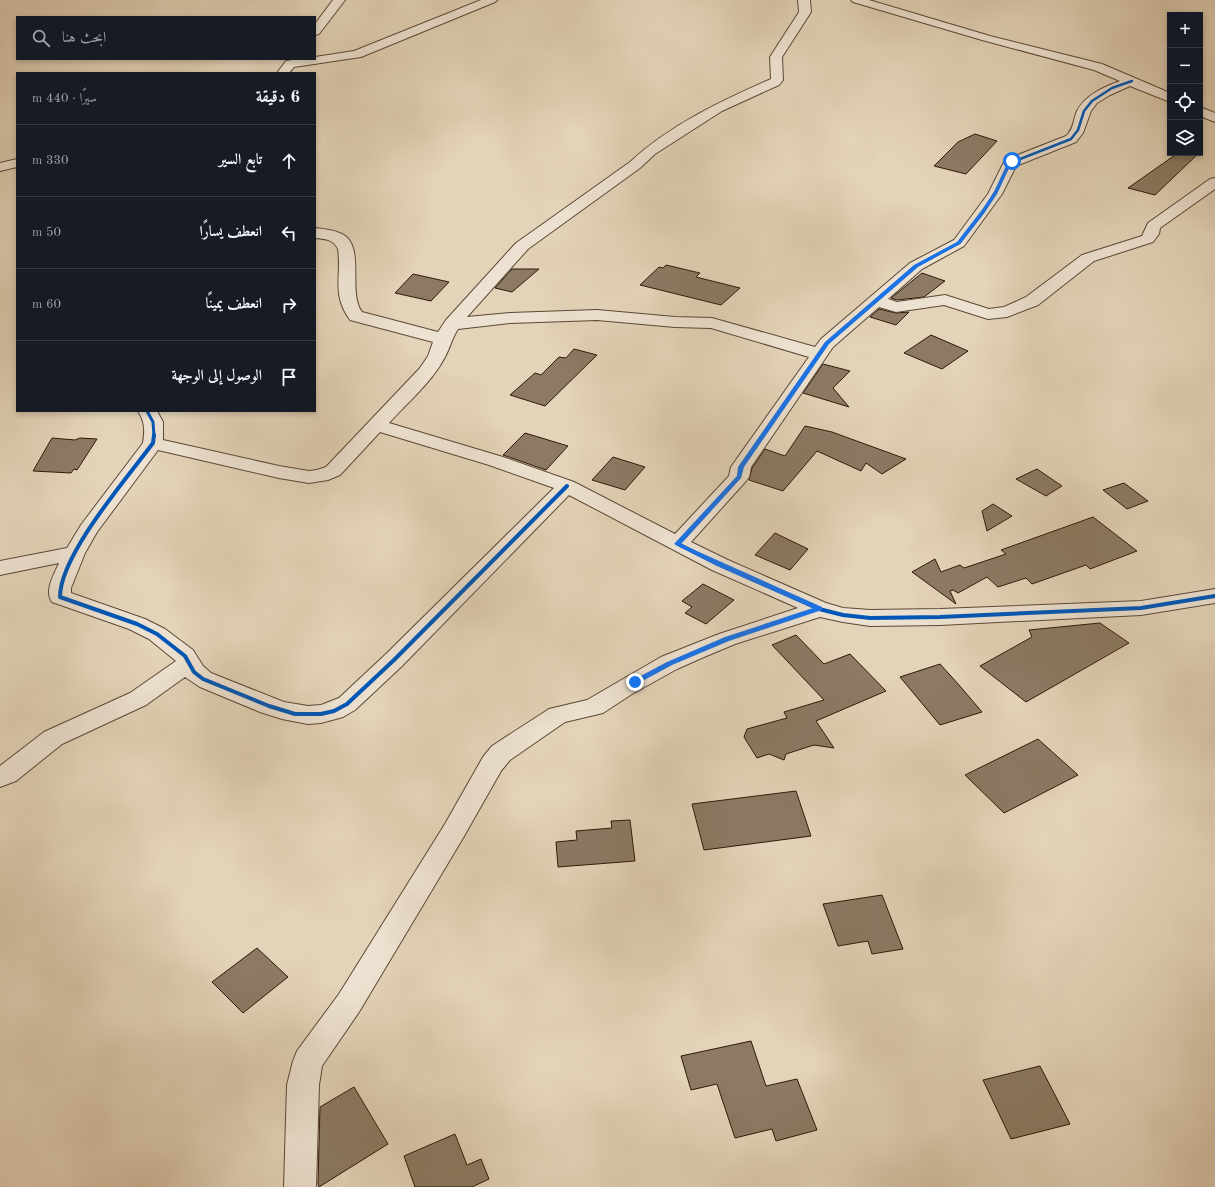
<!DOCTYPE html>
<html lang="ar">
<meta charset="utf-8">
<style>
:root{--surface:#171b24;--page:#242831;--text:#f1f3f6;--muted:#9ea1a6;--line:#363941}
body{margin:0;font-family:"Old Standard TT",Amiri,serif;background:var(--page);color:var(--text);direction:rtl}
.controls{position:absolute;right:12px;top:12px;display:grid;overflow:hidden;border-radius:0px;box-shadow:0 2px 6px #0003}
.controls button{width:36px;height:36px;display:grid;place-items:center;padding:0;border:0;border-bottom:1px solid var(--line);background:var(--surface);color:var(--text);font:20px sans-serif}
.stop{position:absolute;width:12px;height:12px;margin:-9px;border:3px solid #1a73e8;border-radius:50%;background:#fff}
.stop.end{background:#1a73e8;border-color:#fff;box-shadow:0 1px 4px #0008}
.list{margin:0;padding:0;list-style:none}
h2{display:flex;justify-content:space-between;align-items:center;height:52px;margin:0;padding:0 16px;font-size:17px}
h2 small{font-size:13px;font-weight:400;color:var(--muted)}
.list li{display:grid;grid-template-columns:26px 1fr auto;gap:12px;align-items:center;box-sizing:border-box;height:72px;padding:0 16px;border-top:1px solid var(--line)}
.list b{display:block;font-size:15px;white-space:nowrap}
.list em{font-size:13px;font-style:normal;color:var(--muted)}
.icon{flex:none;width:22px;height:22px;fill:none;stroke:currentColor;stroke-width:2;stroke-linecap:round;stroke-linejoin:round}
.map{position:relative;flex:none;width:1215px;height:1187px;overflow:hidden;direction:ltr}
.search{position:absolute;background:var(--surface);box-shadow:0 2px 6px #0003;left:16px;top:16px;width:300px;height:44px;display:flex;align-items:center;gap:10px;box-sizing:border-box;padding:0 14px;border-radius:0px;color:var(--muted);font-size:15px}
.panel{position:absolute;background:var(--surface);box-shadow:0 2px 6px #0003;left:16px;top:72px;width:300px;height:340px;border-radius:0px;direction:rtl}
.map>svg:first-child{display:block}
.building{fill:#8c7a64;stroke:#2e1909}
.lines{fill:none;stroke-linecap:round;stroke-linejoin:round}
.minor-casing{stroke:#5b4835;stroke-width:2}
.minor{fill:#ede2d1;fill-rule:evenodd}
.cycleway-far2-casing{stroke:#ede2d1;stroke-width:4}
.cycleway-far1-casing{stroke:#ede2d1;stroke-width:5}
.cycleway-casing{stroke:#ede2d1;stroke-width:6}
.cycleway-far2{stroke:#0057b8;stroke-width:2.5}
.cycleway-far1{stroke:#0057b8;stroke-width:3}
.cycleway{stroke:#0057b8;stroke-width:4}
.route{fill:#1a73e8}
</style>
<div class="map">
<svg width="1215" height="1187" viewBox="0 0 1215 1187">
<rect width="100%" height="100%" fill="#e3d3b8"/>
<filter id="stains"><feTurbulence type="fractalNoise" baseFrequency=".005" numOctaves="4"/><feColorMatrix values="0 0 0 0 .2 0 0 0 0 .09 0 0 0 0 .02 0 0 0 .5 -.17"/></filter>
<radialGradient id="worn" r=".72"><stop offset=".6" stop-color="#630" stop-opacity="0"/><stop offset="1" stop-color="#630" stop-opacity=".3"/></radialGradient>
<g class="building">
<path d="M975 134 997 141 966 174 934 166 958 142Z"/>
<path d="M1178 153H1199L1155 195 1128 188Z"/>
<path d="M666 265 700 273 696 277 740 288 721 305 640 285 659 267 663 268Z"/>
<path d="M512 269H539L512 292 495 288Z"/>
<path d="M922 273 945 281 924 297 897 300 891 298Z"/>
<path d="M413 274 449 282 431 301 395 293Z"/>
<path d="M879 309 896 313 909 312 896 325 870 317Z"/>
<path d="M931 335 968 351 942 369 904 353Z"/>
<path d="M574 349 597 355 545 406 510 395 535 373 541 375 559 357 566 358Z"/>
<path d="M823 364 850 371 833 388 849 407 803 393Z"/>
<path d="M805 426 832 432 906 459 882 474 866 463 861 471 817 451 783 491 749 480 752 468 765 449 785 456Z"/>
<path d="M525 433 568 446 546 470 503 455Z"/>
<path d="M52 438 75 440 80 438 97 439 77 470 74 469 71 473 33 471Z"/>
<path d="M613 457 645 467 625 490 592 480Z"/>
<path d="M1037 469 1062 486 1046 496 1016 479Z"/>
<path d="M1124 483 1148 501 1127 509 1103 490Z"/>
<path d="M993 504 1012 516 987 531 982 511Z"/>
<path d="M1093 517 1137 551 1090 569 1086 565 1032 584 1026 578 998 587 987 577 958 593 953 590 950 591 956 604 912 572 935 559 941 572 960 565 964 568 1006 554 1001 550Z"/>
<path d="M775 533 808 549 790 570 755 555Z"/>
<path d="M703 584 734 600 706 624 685 613 692 607 682 601Z"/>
<path d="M1100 623 1129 643 1026 702 980 666 1032 637 1029 630Z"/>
<path d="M796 635 824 664 850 654 886 691 816 721 834 748 814 745 786 754 784 760 769 754 757 758 744 737 747 729 787 718 784 712 824 700 772 645Z"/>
<path d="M940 664 959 685 982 712 940 725 900 677Z"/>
<path d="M1038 739 1078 775 1004 813 965 775Z"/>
<path d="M796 791 811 836 704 850 692 804Z"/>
<path d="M630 820 635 861 558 867 556 842 577 840 576 831 612 828 611 821Z"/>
<path d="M882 895 903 949 872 954 868 941 838 946 823 904Z"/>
<path d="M257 948 288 977 243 1013 212 982Z"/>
<path d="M751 1041 766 1086 797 1079 817 1130 776 1141 772 1129 735 1138 717 1084 691 1090 681 1056Z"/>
<path d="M1040 1066 1070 1124 1011 1139 983 1080Z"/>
<path d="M354 1087 388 1144 319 1187 318 1184 320 1107Z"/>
<path d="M455 1134 467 1165 481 1159 489 1179 472 1187H415L404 1156Z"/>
</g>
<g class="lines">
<defs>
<g id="minor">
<path d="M333 0H345L319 34 315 35V24Z"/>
<path d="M481 0H497L495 2 361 57 294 67 289 73H277L286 61 299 59H315V57L354 51Z"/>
<path d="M798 0H810L811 12 782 57 783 80 779 85 722 111 655 154 640 168 528 249 467 317 510 313 597 310 675 317 712 318 815 347 821 339 910 263 954 240 988 194 1005 160 1066 136C1074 129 1073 120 1077 111 1085 95 1104 87 1120 81L1094 70 982 40 853 2 851 0H869L990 36 1102 64 1170 93V102L1130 86 1110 95 1097 103 1091 111 1083 133 1076 142 1016 166 1002 194 964 246 922 269 888 299 897 302 945 295 989 309 1004 307 1026 297 1082 255 1142 236 1148 223 1210 179 1215 178V189L1160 228 1159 234 1153 242 1094 261 1038 305 1007 317 988 319 944 305 896 312 879 307 833 347 751 467 749 477 746 481 691 542 728 560 826 603 843 608 870 610 940 609 1141 601 1215 589V603L1141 615 940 625 870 626 843 622 820 617 735 644 704 657 677 669 632 694 603 713 565 722 510 760 501 771 463 838 359 1012 322 1066 319 1085 316 1187H284L287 1085 293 1061 297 1051 339 994 445 824 483 757 492 746 549 709 587 700 661 657 719 634 798 608 712 570 569 495 402 666 355 710 343 717 321 723 308 724 282 719 260 712 200 687 185 677 146 705 62 744 16 781 0 787V766L44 732 130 693 176 661 149 639 129 629 52 602C44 590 54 575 59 563L0 575V561L67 548 81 525 143 443C145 430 145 422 138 411H157L163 422V440L279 466 309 471 317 470 326 467 420 368 428 356 433 342 350 320C331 293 342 278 338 249 333 239 326 239 315 238V228C324 229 334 230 342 234 366 246 347 292 362 312L438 332 446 320 516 243 526 236 630 162C670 125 721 101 771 79L770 57 799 12ZM597 320 675 327 711 328 809 357 731 467 729 476 675 534 574 482 503 457 389 423C408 402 432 382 445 357 450 348 452 338 458 329L510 323ZM380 432 489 465 554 488 386 654 339 698 321 705 308 706 284 702 211 673 203 666 193 650 165 629 145 619 71 593V588L85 553 97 532 158 450 279 478 309 483 328 480 340 475Z"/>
<path d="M1200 107 1215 113V122L1200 116Z"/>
<path d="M17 159V167L0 171V163Z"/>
</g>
</defs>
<use href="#minor" class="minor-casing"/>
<use href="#minor" class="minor"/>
<defs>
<path id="cycleway-far2" d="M997 189 1010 163 1071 139 1078 130 1084 111 1092 101 1112 88 1132 81"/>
<g id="cycleway-far1">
<path d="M147 411 153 422 154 436"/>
<path d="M762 436 827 343 916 266 959 243 983 212 998 188"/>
</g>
<g id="cycleway">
<path d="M154 435 153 443C127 478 60 555 60 597L137 624 157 634 185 656 194 672 203 679 269 706 295 714H321L334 711 347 704 394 660 567 486"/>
<path d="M763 435 741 467 739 477 678 544 720 565 819 609 843 615 870 618 940 617 1141 608 1215 596"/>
</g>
</defs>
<use href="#cycleway-far2" class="cycleway-far2-casing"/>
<use href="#cycleway-far1" class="cycleway-far1-casing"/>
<use href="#cycleway" class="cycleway-casing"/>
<use href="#cycleway-far2" class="cycleway-far2"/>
<use href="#cycleway-far1" class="cycleway-far1"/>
<use href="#cycleway" class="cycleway"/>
</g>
<path class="route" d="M1011 160 1015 161 1010 166 997 194 985 212 961 243 918 267 829 344 744 467 741 478 681 544 822 607V610L729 641 672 665 637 684H633V680L667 662 725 637 813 608 717 566 674 544 737 476 738 467 825 342 914 265 957 242 981 211 993 194 1006 166Z"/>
<rect width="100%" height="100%" filter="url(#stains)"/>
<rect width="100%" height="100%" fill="url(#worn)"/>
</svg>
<div class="controls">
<button>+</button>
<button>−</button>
<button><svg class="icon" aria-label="locate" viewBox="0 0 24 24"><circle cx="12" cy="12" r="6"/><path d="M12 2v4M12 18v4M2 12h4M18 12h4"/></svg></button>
<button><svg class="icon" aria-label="layers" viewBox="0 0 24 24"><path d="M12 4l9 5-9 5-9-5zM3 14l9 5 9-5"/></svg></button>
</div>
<div class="stop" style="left:1012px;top:161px"></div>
<div class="stop end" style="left:635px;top:682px"></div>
<div class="search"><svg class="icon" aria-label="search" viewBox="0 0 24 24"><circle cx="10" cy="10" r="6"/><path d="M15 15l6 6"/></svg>ابحث هنا</div>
<section class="panel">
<h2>6 دقيقة<small>سيرًا · 440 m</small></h2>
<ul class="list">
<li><svg class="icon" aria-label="ahead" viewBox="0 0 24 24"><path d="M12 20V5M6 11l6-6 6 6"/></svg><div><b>تابع السير</b></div><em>330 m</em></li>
<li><svg class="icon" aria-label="left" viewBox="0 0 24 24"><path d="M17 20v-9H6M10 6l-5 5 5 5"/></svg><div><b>انعطف يسارًا</b></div><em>50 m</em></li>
<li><svg class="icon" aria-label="right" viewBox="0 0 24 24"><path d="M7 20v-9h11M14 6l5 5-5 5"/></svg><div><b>انعطف يمينًا</b></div><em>60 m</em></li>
<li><svg class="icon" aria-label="arrive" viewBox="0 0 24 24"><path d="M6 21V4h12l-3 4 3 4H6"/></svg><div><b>الوصول إلى الوجهة</b></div></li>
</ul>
</section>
</div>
